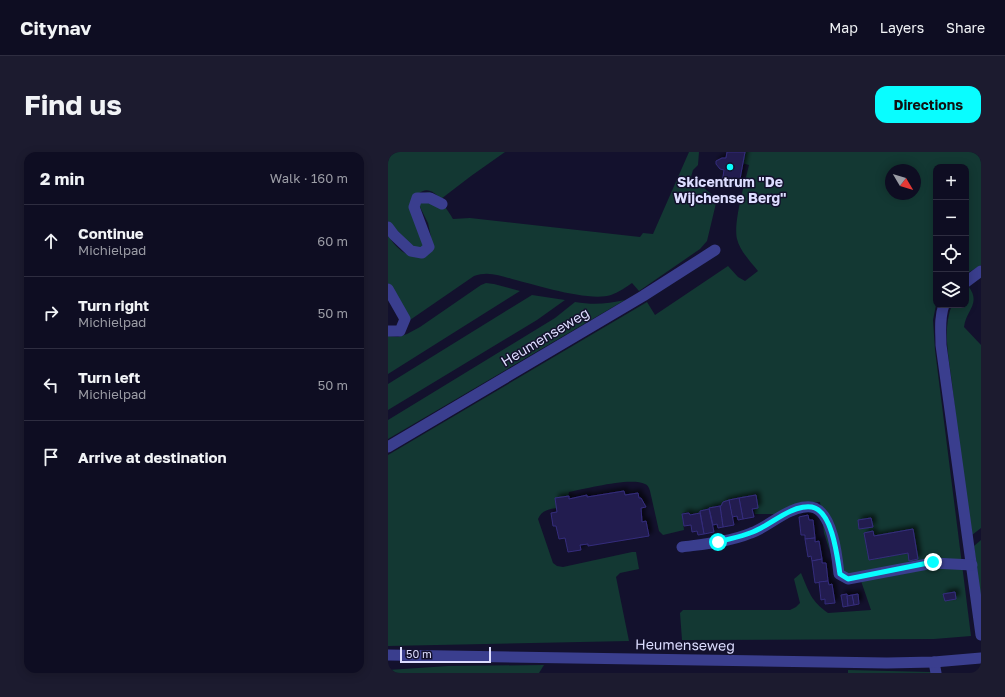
<!DOCTYPE html>
<meta charset="utf-8">
<style>
:root{--surface:#0e0d22;--page:#1c1b2f;--text:#f1f3f6;--muted:#9b9ca5;--line:#2e2d40;--accent:#09fdff}
body{margin:0;font-family:"Golos Text",sans-serif;background:var(--page);color:var(--text)}
.controls{position:absolute;right:12px;top:12px;display:grid;overflow:hidden;border-radius:8px;box-shadow:0 2px 10px #0003}
.controls button{width:36px;height:36px;display:grid;place-items:center;padding:0;border:0;border-bottom:1px solid var(--line);background:var(--surface);color:var(--text);font:20px sans-serif}
.compass{position:absolute;left:497px;top:12px;width:36px;height:36px;border-radius:50%;background:var(--surface);box-shadow:0 2px 10px #0003;rotate:128deg}
.scale{position:absolute;left:12px;bottom:10px;width:91px;box-sizing:border-box;padding-left:4px;border:2px solid #ddf;border-top:0;font-size:11px;line-height:14px;white-space:nowrap;color:#ddf;-webkit-text-stroke:3px #13112d;paint-order:stroke}
.stop{position:absolute;width:12px;height:12px;margin:-9px;border:3px solid #09fdff;border-radius:50%;background:#fff}
.stop.end{background:#09fdff;border-color:#fff;box-shadow:0 1px 4px #0008}
.list{margin:0;padding:0;list-style:none}
h2{display:flex;justify-content:space-between;align-items:center;height:52px;margin:0;padding:0 16px;font-size:17px}
h2 small{font-size:13px;font-weight:400;color:var(--muted)}
.list li{display:grid;grid-template-columns:26px 1fr auto;gap:12px;align-items:center;box-sizing:border-box;height:72px;padding:0 16px;border-top:1px solid var(--line)}
.list b{display:block;font-size:15px;white-space:nowrap}
.list p{margin:0;font-size:13px;white-space:nowrap;color:var(--muted)}
.list em{font-size:13px;font-style:normal;color:var(--muted)}
.icon{flex:none;width:22px;height:22px;fill:none;stroke:currentColor;stroke-width:2;stroke-linecap:round;stroke-linejoin:round}
.map{position:relative;flex:none;width:593px;height:521px;overflow:hidden;border-radius:12px}
header{display:flex;align-items:center;gap:24px;box-sizing:border-box;height:56px;padding:0 20px;background:var(--surface);border-bottom:1px solid var(--line)}
header strong{font-size:19px}
nav{display:flex;gap:22px;margin-inline-start:auto;font-size:14px}
.intro{display:flex;align-items:center;justify-content:space-between;box-sizing:border-box;height:96px;padding:0 24px}
h1{margin:0;font-size:28px}
.button{padding:10px 18px;border-radius:12px;background:var(--accent);color:#111;font-size:14px;font-weight:700}
main{display:flex;gap:24px;padding:0 24px}
aside{flex:1;background:var(--surface);border-radius:12px;box-shadow:0 2px 10px #0003}
.map>svg:first-child{display:block}
.green{fill:#133833;fill-rule:evenodd}
.building{fill:#211c4f;stroke:#352d7c;filter:url(#shadow)}
.lines{fill:none;stroke-linecap:round;stroke-linejoin:round}
.minor{stroke:#3a3e8e;stroke-width:11}
.tertiary{stroke:#3a3e8e;stroke-width:11}
.route{stroke:#09fdff;stroke-width:5}
.poi-dot{fill:#09fdff;stroke:#13112d;stroke-width:1.5}
.labels{text-anchor:middle;stroke-width:3;stroke-linejoin:round;paint-order:stroke}
.poi-label{font-size:14px;font-weight:bold;fill:#ddf;stroke:#13112d}
.street-label{font-size:14px;fill:#ddf;stroke:#13112d}
</style>
<header>
<strong>Citynav</strong>
<nav><a>Map</a><a>Layers</a><a>Share</a></nav>
</header>
<div class="intro"><h1>Find us</h1><a class="button">Directions</a></div>
<main>
<aside>
<h2>2 min<small>Walk · 160 m</small></h2>
<ul class="list">
<li><svg class="icon" aria-label="ahead" viewBox="0 0 24 24"><path d="M12 20V5M6 11l6-6 6 6"/></svg><div><b>Continue</b><p>Michielpad</p></div><em>60 m</em></li>
<li><svg class="icon" aria-label="right" viewBox="0 0 24 24"><path d="M7 20v-9h11M14 6l5 5-5 5"/></svg><div><b>Turn right</b><p>Michielpad</p></div><em>50 m</em></li>
<li><svg class="icon" aria-label="left" viewBox="0 0 24 24"><path d="M17 20v-9H6M10 6l-5 5 5 5"/></svg><div><b>Turn left</b><p>Michielpad</p></div><em>50 m</em></li>
<li><svg class="icon" aria-label="arrive" viewBox="0 0 24 24"><path d="M6 21V4h12l-3 4 3 4H6"/></svg><div><b>Arrive at destination</b></div></li>
</ul>
</aside>
<div class="map">
<svg width="593" height="521" viewBox="0 0 593 521">
<defs>
<filter id="shadow"><feDropShadow dx="3.5" dy="-3.5" stdDeviation="2" flood-color="#0009"/></filter>
</defs>
<rect width="100%" height="100%" fill="#13112d"/>
<g class="green">
<path d="M0 0H117L83 24 53 47C46 40 39 34 30 42L37 94 31 97 25 95 0 69Z"/>
<path d="M301 0H311L310 13 305 18 303 25 329 47 319 89 312 97 251 139 244 131C238 135 231 140 223 143 201 150 148 133 124 127 111 123 99 119 86 124L22 168 0 131V84C9 96 15 103 30 105L43 85 40 71 29 49 34 41C35 41 41 40 41 40 47 40 62 61 65 67L82 66 252 85 255 81 265 82Z"/>
<path d="M357 0H593V113L578 122V15H548V153L545 168 547 198 583 484 546 487 294 488 292 461 295 458H402L408 455 412 451 406 427 413 421C421 440 423 449 440 461L483 458 473 429 463 428 446 412 436 381 432 350H415L391 362H367L364 348 353 345 341 348 342 355 333 357 332 353 312 359V361L302 362 301 360 294 361 296 378 275 383 271 379 262 339C261 336 260 333 257 332 242 325 198 337 181 340L178 355C167 357 155 355 150 367L165 411 169 414 175 415 244 400H248L251 417 232 421 228 425 241 489 0 494V303L259 150 267 163 340 114 350 125 357 129 370 119C362 109 352 99 349 87 345 71 357 30 361 13L354 11ZM503 18H527V42H503Z"/>
<path d="M98 131 106 132 132 139 0 222V184L10 185 19 182 32 175 93 133Z"/>
<path d="M581 135C593 152 578 158 576 175L593 193V376L584 383C577 333 569 282 564 231 561 206 554 177 564 153H578V137Z"/>
<path d="M144 143 177 148 149 168 0 258V232Z"/>
<path d="M237 148 0 287V268L167 166 187 150C205 153 219 152 237 148Z"/>
<path d="M593 388V449L586 394Z"/>
<path d="M156 513 151 521H0V518L60 514Z"/>
<path d="M460 518 543 520V521H460Z"/>
</g>
<g class="building">
<path d="M339 0H357L351 32H346V34L334 31 336 18 332 17 328 12V9L334 6H338Z"/>
<path d="M236 339 237 343 250 341 251 346H253L258 355 253 356 254 370 258 369 261 384 200 394V392L192 393 193 398 180 400 177 386 171 387 168 374H165L163 361 169 360 167 346 181 344V347L199 343V345Z"/>
<path d="M368 343 370 356 364 357 366 365 355 367 351 346Z"/>
<path d="M351 346 355 367 350 368 349 364 344 365 341 348Z"/>
<path d="M341 348 346 373 335 375 332 354H333L335 350Z"/>
<path d="M332 354 335 375 330 376 329 372 325 373 321 356Z"/>
<path d="M321 357 326 380 316 382 312 359Z"/>
<path d="M301 361 302 363 312 361 316 382 310 383 309 379 304 380 303 373 296 374 294 362Z"/>
<path d="M420 363 421 368H425L427 386 417 387V383H413L411 365Z"/>
<path d="M483 366 485 375 471 377 470 368Z"/>
<path d="M525 377 530 407 521 409 520 401 481 408 476 381 485 379 486 384Z"/>
<path d="M427 386V390L431 389 434 407 424 409 423 404 420 405 417 387Z"/>
<path d="M434 407V411H438L440 429 427 431 424 409Z"/>
<path d="M440 429 441 433 444 432 447 451 437 452V447L433 448 431 430Z"/>
<path d="M567 440 568 447 557 449 555 442Z"/>
<path d="M459 442 460 454 455 455 453 443Z"/>
<path d="M470 442 471 452 466 453 464 443Z"/>
<path d="M464 443 466 453 460 454 459 444Z"/>
</g>
<g class="lines">
<g class="minor">
<path d="M0 75 6 83 23 99 34 101 41 95 26 55 29 46H42L54 52"/>
<path d="M578 130 593 119"/>
<path d="M0 137 17 167 12 179H0"/>
<path d="M556 153C551 166 553 180 553 193L593 483"/>
<path d="M0 295 255 144 327 98"/>
<path d="M294 395C316 392 341 390 363 381 377 376 389 365 403 359 409 356 420 353 427 356 445 364 449 404 451 422L460 427 545 411 584 413"/>
<path d="M546 510 548 521"/>
</g>
<path class="tertiary" d="M0 503 499 511 546 510 593 506"/>
</g>
<g class="lines">
<path class="route" d="M330 390C340 387 352 385 362 381 377 376 389 365 403 359 409 356 420 353 427 356 445 364 449 404 452 422L460 427 545 410"/>
</g>
<circle class="poi-dot" cx="342" cy="15" r="4"/>
<g class="labels">
<g class="poi-label">
<text x="342" y="35">Skicentrum "De<tspan x="342" dy="16">Wijchense Berg"</tspan></text>
</g>
<g class="street-label">
<text transform="translate(157 185) rotate(-31)" y="5">Heumenseweg</text>
<text transform="translate(297 493) rotate(1)" y="5">Heumenseweg</text>
</g>
</g>
</svg>
<div class="controls">
<button>+</button>
<button>−</button>
<button><svg class="icon" aria-label="locate" viewBox="0 0 24 24"><circle cx="12" cy="12" r="6"/><path d="M12 2v4M12 18v4M2 12h4M18 12h4"/></svg></button>
<button><svg class="icon" aria-label="layers" viewBox="0 0 24 24"><path d="M12 4l9 5-9 5-9-5zM3 14l9 5 9-5"/></svg></button>
</div>
<svg class="compass" viewBox="-18 -18 36 36"><path d="M0-13l5 13h-10z" fill="#e53935"/><path d="M0 13l5-13h-10z" fill="#9b9ca5"/></svg>
<div class="scale">50 m</div>
<div class="stop" style="left:330px;top:390px"></div>
<div class="stop end" style="left:545px;top:410px"></div>
</div>
</main>
